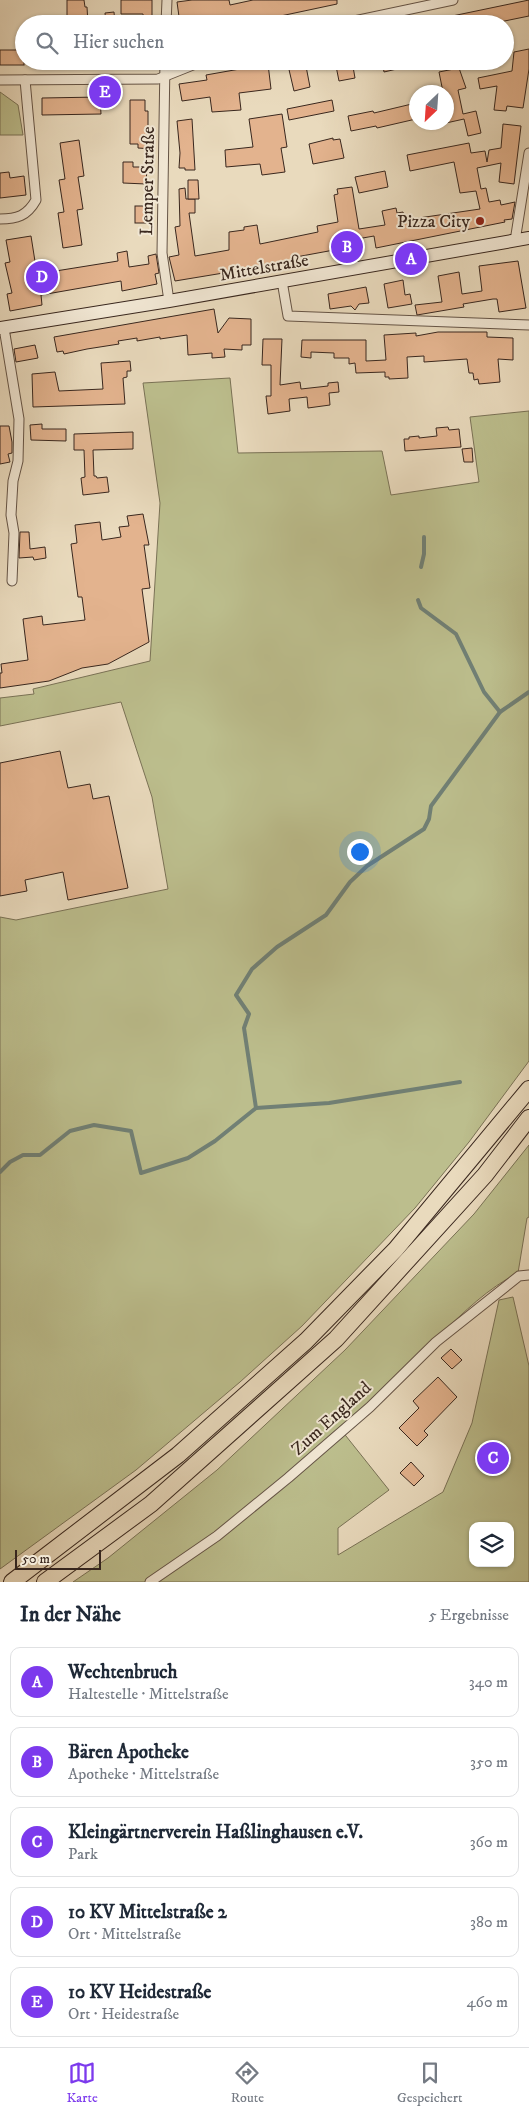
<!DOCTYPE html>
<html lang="de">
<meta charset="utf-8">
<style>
:root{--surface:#fff;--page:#f6f6f7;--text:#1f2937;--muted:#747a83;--line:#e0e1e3;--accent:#7c3aed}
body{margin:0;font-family:"IM FELL DW Pica",serif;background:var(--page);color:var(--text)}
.controls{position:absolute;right:15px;bottom:15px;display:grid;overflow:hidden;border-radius:10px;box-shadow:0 1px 4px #0004}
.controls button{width:45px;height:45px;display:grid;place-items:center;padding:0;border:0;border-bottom:1px solid var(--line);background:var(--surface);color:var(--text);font:25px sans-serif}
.compass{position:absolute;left:409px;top:85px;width:45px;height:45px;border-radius:50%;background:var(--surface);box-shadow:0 1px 4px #0004;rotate:205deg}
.scale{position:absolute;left:15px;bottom:12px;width:86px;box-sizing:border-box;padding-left:5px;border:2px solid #39271e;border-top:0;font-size:14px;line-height:18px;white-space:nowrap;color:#39271e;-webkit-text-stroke:4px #f1e7d4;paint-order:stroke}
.you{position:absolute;left:359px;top:851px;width:18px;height:18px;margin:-12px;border:4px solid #fff;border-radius:50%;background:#1a73e8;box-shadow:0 0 0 8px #1a73e833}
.badge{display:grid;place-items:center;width:32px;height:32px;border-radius:50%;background:var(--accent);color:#fff;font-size:16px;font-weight:700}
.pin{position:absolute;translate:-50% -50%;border:2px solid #fff;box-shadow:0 1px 5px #0006}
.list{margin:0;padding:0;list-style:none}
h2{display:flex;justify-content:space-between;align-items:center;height:65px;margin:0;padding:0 20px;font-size:21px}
h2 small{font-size:16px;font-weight:400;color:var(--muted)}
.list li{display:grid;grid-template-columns:32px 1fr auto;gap:15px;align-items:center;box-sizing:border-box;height:70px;margin:0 10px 10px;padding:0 10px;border:1px solid var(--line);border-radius:10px}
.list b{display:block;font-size:19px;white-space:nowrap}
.list p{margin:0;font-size:16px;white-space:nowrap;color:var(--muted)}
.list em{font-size:16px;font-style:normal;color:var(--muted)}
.icon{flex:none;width:28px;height:28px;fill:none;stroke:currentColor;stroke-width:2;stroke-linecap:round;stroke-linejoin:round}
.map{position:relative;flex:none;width:529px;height:1582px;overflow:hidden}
.search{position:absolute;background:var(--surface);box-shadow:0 1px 4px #0004;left:15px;right:15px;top:15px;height:55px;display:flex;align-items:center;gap:12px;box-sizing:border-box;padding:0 18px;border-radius:28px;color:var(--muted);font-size:19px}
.sheet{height:465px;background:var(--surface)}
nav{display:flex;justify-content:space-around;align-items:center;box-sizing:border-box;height:70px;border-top:1px solid var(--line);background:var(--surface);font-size:14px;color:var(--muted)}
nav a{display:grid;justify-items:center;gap:2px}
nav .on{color:var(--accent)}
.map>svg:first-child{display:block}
.green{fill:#bcbe8d;stroke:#7a7256;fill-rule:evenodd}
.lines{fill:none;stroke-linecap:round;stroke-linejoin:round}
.stream{stroke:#718075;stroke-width:4}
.building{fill:#e3b38e;stroke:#39271e}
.minor-casing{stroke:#655446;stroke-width:11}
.secondary-casing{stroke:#39271e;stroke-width:14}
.motorway-casing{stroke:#39271e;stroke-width:18}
.minor{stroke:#f1e7d4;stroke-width:9}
.secondary{stroke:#f1e7d4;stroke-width:12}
.motorway{stroke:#e9dabd;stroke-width:16}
.poi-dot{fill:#8f2418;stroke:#f1e7d4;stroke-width:2}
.labels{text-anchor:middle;stroke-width:4;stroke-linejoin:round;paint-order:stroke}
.street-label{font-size:18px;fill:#39271e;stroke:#f1e7d4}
.poi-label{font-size:18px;fill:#39271e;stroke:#f1e7d4;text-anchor:end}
</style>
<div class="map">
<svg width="529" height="1582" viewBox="0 0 529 1582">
<rect width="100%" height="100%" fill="#e9dabd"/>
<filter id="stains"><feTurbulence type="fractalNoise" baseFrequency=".004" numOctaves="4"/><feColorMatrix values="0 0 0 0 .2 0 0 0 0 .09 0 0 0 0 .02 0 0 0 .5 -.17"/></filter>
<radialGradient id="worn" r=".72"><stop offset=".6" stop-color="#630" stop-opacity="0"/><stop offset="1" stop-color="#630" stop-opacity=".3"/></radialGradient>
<g class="green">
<path d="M0 92 18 105 23 135H0Z"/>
<path d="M230 378 238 453 382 451 391 495 479 482 470 417 529 411V1061L469 1142 415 1208 302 1326 240 1382 136 1470 0 1569V917L16 920 168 889 152 797 121 702 0 726V698L34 694 33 689 150 661 160 503 143 383Z"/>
<path d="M529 1145V1217L527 1218 518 1273C488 1288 464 1312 440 1335 406 1366 374 1397 342 1431L389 1490 338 1528V1555L443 1492 472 1423 499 1300 513 1297 529 1366V1582H73L108 1558 217 1470 345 1350 474 1214ZM473 1526H510V1563H473Z"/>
</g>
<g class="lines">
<g class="stream">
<path d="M421 567 424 554V537"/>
<path d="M418 600 421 608 456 634 484 692 500 712"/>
<path d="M256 1108 329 1103 460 1082"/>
<path d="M0 1172 10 1162 23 1155H40L70 1131 94 1125 131 1131 141 1173 188 1158 215 1141 256 1108 244 1028 249 1014 236 995 252 969 277 947 326 915 350 882 367 866 424 829 429 819 431 806 500 712 529 692"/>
</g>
</g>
<g class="building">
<path d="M67 0H84L85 7H87L88 24H67Z"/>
<path d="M121 0H152V24H144L143 14H121Z"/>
<path d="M192 0H229L230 5 253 0H337V4L243 24H180L177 2Z"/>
<path d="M529 0V16L490 24H434L433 20Z"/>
<path d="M114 12 115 24H106L105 13Z"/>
<path d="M529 49V69L523 108 507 106 506 111 494 110 497 86 480 89 478 78 512 71 514 52Z"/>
<rect x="0" y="50" width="24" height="15"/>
<path d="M287 61H305L310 87 294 91Z"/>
<path d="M335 61H352L355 78 339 81Z"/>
<path d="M382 61H413L414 65 384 72Z"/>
<path d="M268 64 271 89 239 93 241 110 212 112 210 97 182 101 179 84 207 80 206 75Z"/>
<path d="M459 68 466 88 458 90 463 114 476 111 481 133 468 136 464 119 446 123V92H443L439 72Z"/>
<path d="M100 97 101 114 42 115V98Z"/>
<path d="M130 100H145V111H148V133H153V149L138 148V144H130Z"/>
<path d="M332 100 334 111 289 120 287 109Z"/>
<path d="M416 103V119L377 128 376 126 351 131 348 116 373 111 374 113Z"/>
<path d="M282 114 287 147 281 148 285 172 262 175 260 164 226 167 225 150 253 147 249 119Z"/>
<path d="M192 119 195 170H185V168H179L180 153 177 121Z"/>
<path d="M503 124 521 126 514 184 499 182 501 163 477 168 481 189 486 188 489 202 500 200 501 205 515 202 512 219 504 220 505 222 376 248 374 236 357 239 358 246 344 249V251L334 253V250L296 257V261L175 281 169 257 179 255 175 227 180 226 179 189 185 188 186 199H195V213H189L195 256 229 250V232L244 230V227L257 225 260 244 318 232 317 226 338 222 334 195 338 194 337 189 352 187 359 229 385 225 382 211 396 208 397 213 403 212 405 220 480 209 476 191 460 193 454 162 410 171 407 155 469 143 471 153 485 151 487 162 489 150 501 148Z"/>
<path d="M333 138V140L340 139 344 158 313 164 309 144Z"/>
<path d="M79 140 84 176 78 177 83 209 77 210 82 245 63 248 58 213 64 212 59 180 65 179 60 143Z"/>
<path d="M123 162H133V167H147L146 184 123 183Z"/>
<path d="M385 171 388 187 359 193 355 177Z"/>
<path d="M9 172 10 178 24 176 26 195 0 198V173Z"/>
<path d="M188 180H198L199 199H188Z"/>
<rect x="135" y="206" width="13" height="17"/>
<path d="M31 236 37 274 118 261 117 253 127 251 129 267 149 264 148 256 156 254 159 273 155 274 157 284 122 291 121 281 41 295 42 305 10 311 7 294 12 293 5 263 10 262 6 240Z"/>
<path d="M518 261 526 308 499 312 497 299H493L463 304 464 307 417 315 415 305 442 302 438 276 459 272 462 294 482 291 479 266Z"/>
<path d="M403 280 405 295 410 294 412 304 388 308 384 284Z"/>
<path d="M366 287 369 303 359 304 355 310 351 306 330 309 328 294Z"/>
<path d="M214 309 218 333 229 318 251 319V345H242V350L224 349 225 357 212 358V353L188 355 187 335 160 339V337L137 341V338L118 341 119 344 87 349 64 354 63 351 57 352 54 337Z"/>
<path d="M438 332H487V337L513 338V360L498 359 500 382 479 384 478 379 474 380 473 373H469L467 359 424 362V356L407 357 408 378 389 379V377H385V372L356 373 355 363 349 364V358H334V353L311 352V358L301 357 302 340H366V361L386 360 384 335 416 333V336Z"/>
<path d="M263 339H282L280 385 300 382 301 389 328 386V383L338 382 339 392 329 393 330 405 308 408 307 397 289 399 290 411 268 414 266 396H271V365H262Z"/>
<path d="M35 345 38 358 16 362 14 349Z"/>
<path d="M130 361 131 371H127V377L123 378 125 404 33 407 32 374 55 372 59 391 103 389 101 363Z"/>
<path d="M42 424V429H66V441L31 440 30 425Z"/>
<path d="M0 426H9L12 442V453L8 454 10 462 0 464Z"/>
<path d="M448 427 449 430 459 429 461 447 405 451 404 439H409V437L419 436V438L437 436 436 428Z"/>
<path d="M133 432V449L93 450 94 476H96L97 478 107 477 109 492 83 495 81 478 85 477 84 450H74V434Z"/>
<path d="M472 448 473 462H464L462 449Z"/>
<path d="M143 514 149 545H144L150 588 142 589 149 642 108 664 82 668 49 681 0 688V673H2L1 664 28 660 23 619 42 616 43 625 85 620 82 597H78L71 544 77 543 75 525 100 522 102 540 121 537 119 527 129 526 127 516Z"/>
<path d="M20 532H29L30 549 45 547 46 558 34 560 33 557 19 558Z"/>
<path d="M60 751 68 788 90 784 93 799 109 796 128 888 68 900 63 872 25 880 27 891 0 896V763Z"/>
<path d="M451 1349 462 1360 452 1369 441 1358Z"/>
<path d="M438 1377 457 1397 424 1431 428 1435 417 1446 399 1428 419 1408 413 1401Z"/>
<path d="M411 1462 424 1476 414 1486 400 1473Z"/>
</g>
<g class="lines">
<defs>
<g id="minor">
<path d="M166 24 167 0"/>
<path d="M340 24 453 0"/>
<path d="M165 61 162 253 169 301"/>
<path d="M0 80 158 79 203 61"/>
<path d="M0 219C17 219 27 216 36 200L25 80"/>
<path d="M515 241 529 153"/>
<path d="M282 281 288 316 529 325"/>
<path d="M4 328 19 419 18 461 13 481 11 515 14 533 12 581"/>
<path d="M150 1582 217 1536 288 1478 370 1407 436 1342 519 1276 529 1275"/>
</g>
<path id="secondary" d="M0 328 169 301 529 238"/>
<g id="motorway">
<path d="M12 1582 178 1455 306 1341 396 1249 529 1089"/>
<path d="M45 1582 151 1504 336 1339 485 1175 529 1118"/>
</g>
</defs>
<use href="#minor" class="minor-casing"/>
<use href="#secondary" class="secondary-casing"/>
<use href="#motorway" class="motorway-casing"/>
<use href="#minor" class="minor"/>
<use href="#secondary" class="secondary"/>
<use href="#motorway" class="motorway"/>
</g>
<circle class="poi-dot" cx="480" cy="221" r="5"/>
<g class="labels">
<g class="street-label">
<text transform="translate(147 181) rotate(-89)" y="6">Lemper Straße</text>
<text transform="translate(264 267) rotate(-10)" y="6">Mittelstraße</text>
<text transform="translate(331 1418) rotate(-42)" y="6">Zum England</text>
</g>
<g class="poi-label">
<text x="470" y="227">Pizza City</text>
</g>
</g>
<rect width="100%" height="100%" filter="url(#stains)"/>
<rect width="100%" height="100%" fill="url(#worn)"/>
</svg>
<div class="controls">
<button><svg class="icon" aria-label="layers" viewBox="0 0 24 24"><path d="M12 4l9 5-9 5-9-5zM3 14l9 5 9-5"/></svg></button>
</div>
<svg class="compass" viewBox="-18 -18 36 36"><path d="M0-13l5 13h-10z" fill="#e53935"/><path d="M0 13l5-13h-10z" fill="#747a83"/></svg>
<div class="scale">50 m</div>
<div class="you"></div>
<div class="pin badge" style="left:411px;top:259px">A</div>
<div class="pin badge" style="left:347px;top:247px">B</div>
<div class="pin badge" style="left:493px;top:1458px">C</div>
<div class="pin badge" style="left:42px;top:277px">D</div>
<div class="pin badge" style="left:105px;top:92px">E</div>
<div class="search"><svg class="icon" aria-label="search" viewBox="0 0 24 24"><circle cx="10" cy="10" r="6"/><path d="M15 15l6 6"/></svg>Hier suchen</div>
</div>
<section class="sheet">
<h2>In der Nähe<small>5 Ergebnisse</small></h2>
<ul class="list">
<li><span class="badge">A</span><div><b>Wechtenbruch</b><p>Haltestelle · Mittelstraße</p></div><em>340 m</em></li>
<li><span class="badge">B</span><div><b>Bären Apotheke</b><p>Apotheke · Mittelstraße</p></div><em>350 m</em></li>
<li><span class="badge">C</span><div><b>Kleingärtnerverein Haßlinghausen e.V.</b><p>Park</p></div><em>360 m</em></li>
<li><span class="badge">D</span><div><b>10 KV Mittelstraße 2</b><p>Ort · Mittelstraße</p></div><em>380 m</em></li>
<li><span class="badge">E</span><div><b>10 KV Heidestraße</b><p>Ort · Heidestraße</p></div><em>460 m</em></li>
</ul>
</section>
<nav>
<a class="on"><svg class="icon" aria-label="map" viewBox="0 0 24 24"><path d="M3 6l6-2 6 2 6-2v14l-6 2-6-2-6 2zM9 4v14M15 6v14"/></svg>Karte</a>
<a><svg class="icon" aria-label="directions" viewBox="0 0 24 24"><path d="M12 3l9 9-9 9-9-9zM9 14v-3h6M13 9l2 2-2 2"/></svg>Route</a>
<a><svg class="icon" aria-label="saved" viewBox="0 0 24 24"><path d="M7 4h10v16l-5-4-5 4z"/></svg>Gespeichert</a>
</nav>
